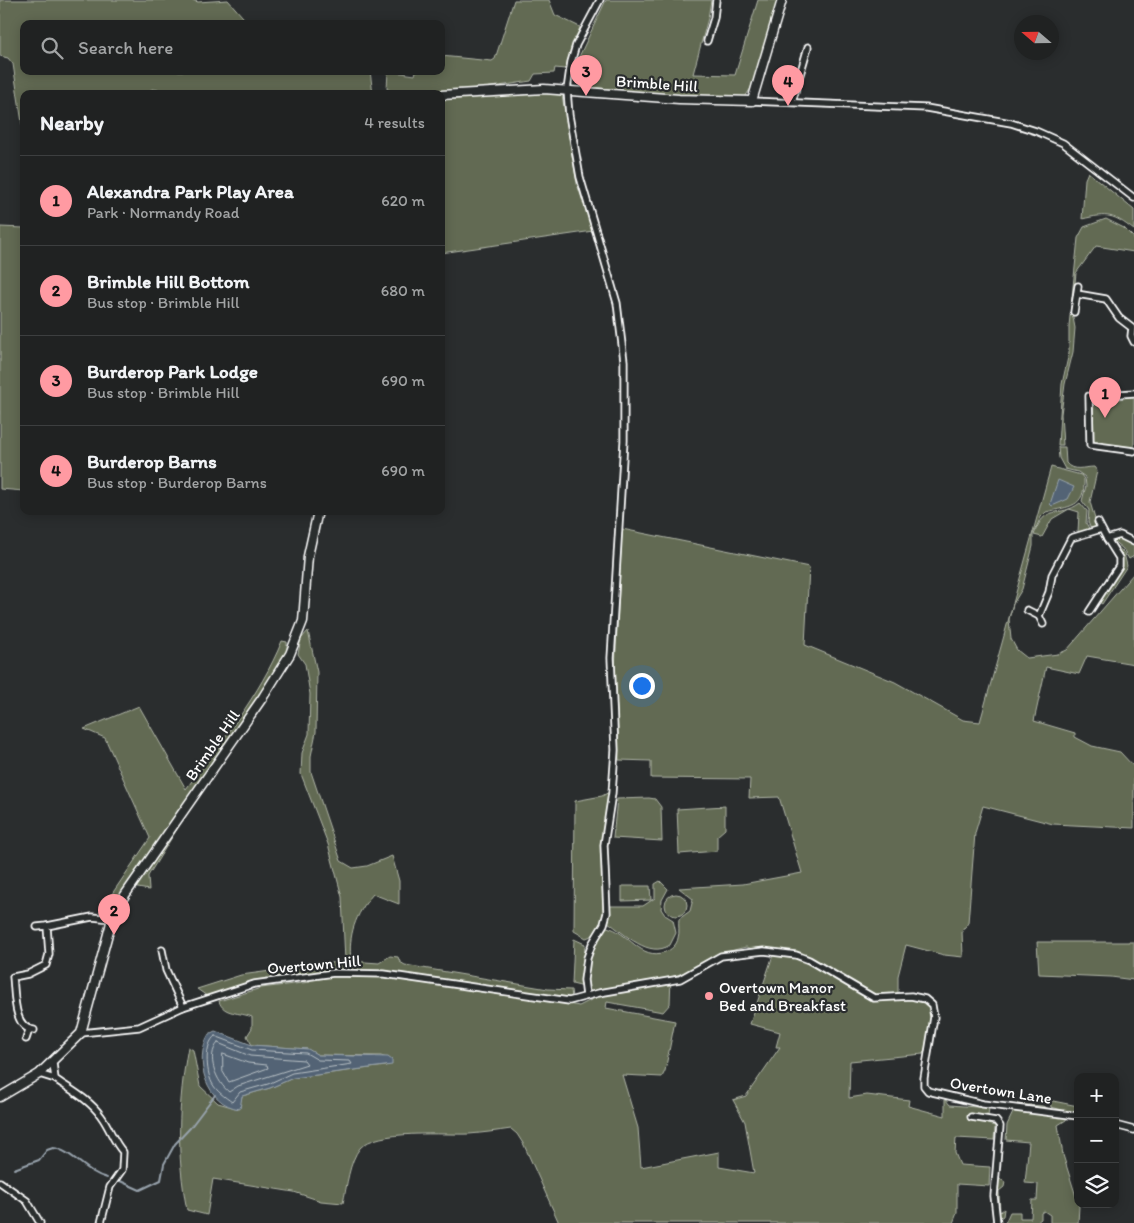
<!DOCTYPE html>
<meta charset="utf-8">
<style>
:root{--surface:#202222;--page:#282a2a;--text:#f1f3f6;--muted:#a2a4a5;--line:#3d3f40;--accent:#ff9aa2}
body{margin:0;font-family:Itim,sans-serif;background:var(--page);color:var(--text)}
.controls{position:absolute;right:15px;bottom:15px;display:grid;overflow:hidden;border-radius:10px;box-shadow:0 2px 12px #0003}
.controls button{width:45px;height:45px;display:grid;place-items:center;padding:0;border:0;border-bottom:1px solid var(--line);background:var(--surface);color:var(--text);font:25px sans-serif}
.compass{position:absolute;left:1014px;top:15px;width:45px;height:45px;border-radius:50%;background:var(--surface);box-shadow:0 2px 12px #0003;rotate:290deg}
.you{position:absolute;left:641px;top:685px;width:18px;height:18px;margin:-12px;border:4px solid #fff;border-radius:50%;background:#1a73e8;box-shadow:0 0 0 8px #1a73e833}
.badge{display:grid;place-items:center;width:32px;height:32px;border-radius:50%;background:var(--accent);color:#111;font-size:16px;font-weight:700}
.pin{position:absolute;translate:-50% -41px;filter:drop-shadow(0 1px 2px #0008)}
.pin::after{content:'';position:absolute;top:26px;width:18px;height:15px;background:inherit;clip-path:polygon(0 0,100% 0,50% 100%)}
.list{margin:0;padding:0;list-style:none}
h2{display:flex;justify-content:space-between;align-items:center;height:65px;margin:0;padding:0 20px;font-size:21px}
h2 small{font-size:16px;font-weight:400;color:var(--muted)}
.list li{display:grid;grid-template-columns:32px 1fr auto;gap:15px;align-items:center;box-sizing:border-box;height:90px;padding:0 20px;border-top:1px solid var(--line)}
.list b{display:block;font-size:19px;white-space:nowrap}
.list p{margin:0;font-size:16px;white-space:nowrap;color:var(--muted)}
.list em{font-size:16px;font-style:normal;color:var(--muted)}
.icon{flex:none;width:28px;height:28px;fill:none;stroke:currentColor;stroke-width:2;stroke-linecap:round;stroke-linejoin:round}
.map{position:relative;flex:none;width:1134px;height:1223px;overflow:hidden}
.search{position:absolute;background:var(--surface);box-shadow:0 2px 12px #0003;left:20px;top:20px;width:425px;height:55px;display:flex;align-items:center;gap:12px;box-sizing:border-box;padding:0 18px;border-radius:10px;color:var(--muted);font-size:19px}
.panel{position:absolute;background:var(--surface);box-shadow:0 2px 12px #0003;left:20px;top:90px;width:425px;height:425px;border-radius:10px}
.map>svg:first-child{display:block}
.green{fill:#626b52;stroke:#b0b5a8;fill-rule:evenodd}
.water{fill:#526474;stroke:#97a2ac}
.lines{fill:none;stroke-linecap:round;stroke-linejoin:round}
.shore{stroke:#bac1c7;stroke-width:1}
.stream{stroke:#97a2ac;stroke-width:2}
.street-casing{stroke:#fff;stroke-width:9}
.secondary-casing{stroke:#fff;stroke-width:11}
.street{stroke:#2a2d2e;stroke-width:5.5}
.secondary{stroke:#2a2d2e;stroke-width:8}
.poi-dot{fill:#ff9aa2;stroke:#2a2d2e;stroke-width:2}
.labels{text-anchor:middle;stroke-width:4.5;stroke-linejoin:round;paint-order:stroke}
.street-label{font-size:16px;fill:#fff;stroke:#2a2d2e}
.poi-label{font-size:16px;fill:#fff;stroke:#2a2d2e;text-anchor:start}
</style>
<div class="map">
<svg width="1134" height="1223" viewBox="0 0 1134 1223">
<rect width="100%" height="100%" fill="#2a2d2e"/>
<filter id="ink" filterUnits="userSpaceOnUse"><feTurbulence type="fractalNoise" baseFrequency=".02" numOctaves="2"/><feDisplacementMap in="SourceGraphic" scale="10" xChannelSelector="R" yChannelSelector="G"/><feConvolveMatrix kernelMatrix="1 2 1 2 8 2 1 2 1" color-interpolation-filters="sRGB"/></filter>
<g filter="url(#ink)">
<g class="green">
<path d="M0 0H192L198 2 228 0 249 24H24V71H370L373 94H197L152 89 145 94H24V136L13 64 8 58 0 56Z"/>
<path d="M514 0H549L555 15 580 27 565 69 555 68 554 73 535 74 531 81C505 85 406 102 387 89L388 71 415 75 416 71H441V56L492 61 495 59Z"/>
<path d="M606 0H711L708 18 693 74 735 75 758 0H779L751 88 745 97H689L580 86 581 72 575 70 577 61Z"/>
<path d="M535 93 562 95 577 184 593 231 441 253V100Z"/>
<path d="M1088 172 1134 210V230C1113 214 1108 213 1082 219L1085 179Z"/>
<path d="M1106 219 1124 228 1134 238V252L1096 246 1076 273 1072 312 1075 328 1073 352 1065 384 1061 414 1063 445H1058L1062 384 1069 353V326L1078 238 1084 227Z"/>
<path d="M0 227 24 228V491L0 489Z"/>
<path d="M1134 395V449L1094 442 1093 400 1108 397C1116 402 1126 397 1134 395Z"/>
<path d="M1058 447H1065L1066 463C1073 472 1084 467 1094 467L1097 471 1090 502 1097 526 1092 532 1088 522 1089 510 1082 501 1086 486 1085 477 1078 472 1065 469 1059 458Z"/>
<path d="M1051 467 1081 475 1084 479C1085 508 1070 506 1046 512L1041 517 1033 534V546L1022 589 1013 604 1009 619 1011 639 1017 650 1027 658 1058 654 1067 650 1134 573V664L1087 656 1079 674 1046 667 1034 721 1075 733V737L1092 746 1120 752 1134 767V828L1053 824 983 806 975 833 968 923 962 931 963 957 944 955 906 945 898 976V995H877L880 1001C905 1000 934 989 931 1024 930 1034 927 1044 923 1054L850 1061 849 1098 867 1095 909 1100 908 1106 945 1116V1099L950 1105 989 1108 987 1124 995 1126 994 1140 956 1138 955 1153 960 1165 990 1167 989 1186 957 1184V1213L953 1223H559L524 1145 517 1134 511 1129C497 1131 483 1133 469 1134 445 1135 377 1129 360 1148 349 1162 347 1186 343 1203L321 1201 294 1192 213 1179 207 1215 187 1210C176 1156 178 1101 188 1047L193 1050 200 1086 218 1103 239 1109 242 1096 270 1088 293 1078 386 1066 392 1060 381 1056 318 1055 307 1049 252 1045 247 1036 252 1028V1017C240 1012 223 1015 219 1001L261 988 310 982 265 979 207 996 197 989 241 975 345 961 342 897 328 844 301 774 302 753 309 734 310 694 305 664 298 654 301 639 308 631 317 672 316 732 311 756V772L341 861 353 868 367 866 392 856 399 881V904L373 894C355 915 348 935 351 961L379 963 390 956 398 957 400 962 405 965 548 989 571 990 572 998 558 1002 579 1006 597 997 588 988 572 984 574 939 585 944 584 962 593 945 607 927C629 932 640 961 665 952 671 950 677 945 678 938 680 932 678 925 679 919L690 911 693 899 679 888 743 884 802 873 779 797 749 798 750 779 651 778V761L619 760 615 670 622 529 809 567 805 645 895 682 963 720 980 722ZM746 947 773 955 750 1024 780 1032 776 1047H780L746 1096 733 1100 745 1122 754 1173 719 1167V1152L641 1167 638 1128 622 1075 662 1077 665 1071 675 1021 606 1008 607 1002 663 1012 670 1004 671 977 689 971 718 954Z"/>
<path d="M1080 503 1087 511 1086 523 1091 532 1078 533 1079 512 1069 509 1052 519 1042 537 1034 535C1045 502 1059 519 1080 503Z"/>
<path d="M1118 537 1134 544V556L1129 559 1123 549 1111 539Z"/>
<path d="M1113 543 1124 553 1127 566 1102 604 1099 602 1121 567Z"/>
<path d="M282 641 287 642V651L261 694 186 801 182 821 148 876 149 890 127 886 112 911 99 913 150 838 105 738 84 729 139 706 186 789C221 742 260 695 282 641Z"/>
<path d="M611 791C608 806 603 822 603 837 602 861 617 931 586 938L574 931 575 801 602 796Z"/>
<path d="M649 798 655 799 661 807 662 841 613 838 617 799Z"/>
<path d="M725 806V829L717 836V851L679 854 677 809Z"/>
<path d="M660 881 668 889 662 900 661 909 665 915 673 920 676 933 670 945C649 959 625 934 608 922L610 906H643L655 898V884Z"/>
<path d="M622 886H650L651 900 622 901Z"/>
<circle cx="676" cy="905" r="11"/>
<path d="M1037 942H1134V980L1111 977 1039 974Z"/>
<path d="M1053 1101 1078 1106V1114L1051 1107 1050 1103Z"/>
<path d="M1017 1104 1042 1106 1067 1116 1066 1120 1058 1125 1063 1155 1079 1206 1078 1223H1050V1215L1044 1211 1041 1213V1219L1036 1223H1005L1010 1212H1020V1218H1031L1032 1200H1037L1038 1184 1025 1183 1029 1142 1006 1140 1007 1125Z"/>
<path d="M998 1178 1005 1182 1004 1187 999 1191 1000 1212 1004 1209 1003 1216 1000 1218 996 1198Z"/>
</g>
<g class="water">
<path d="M1058 480 1074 487 1068 499 1052 506 1050 504Z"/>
<path d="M215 1031 252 1045 308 1049 318 1055 388 1057 392 1060V1065L293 1078 270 1088 242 1096 240 1109C206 1105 193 1060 209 1034Z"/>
</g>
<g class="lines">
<g class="shore">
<path d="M215 1036 252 1050 306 1053 318 1060 350 1061 352 1064 292 1073 268 1084 240 1092 232 1102C225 1097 216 1091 212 1083 206 1071 204 1044 215 1036Z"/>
<path d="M218 1043 250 1056 304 1060 307 1064 238 1086 229 1092C217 1083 205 1056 218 1043Z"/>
<path d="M223 1054 248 1063 267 1065 268 1068 229 1082 223 1072Z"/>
</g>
<g class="stream">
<path d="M14 1169 39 1160 47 1150 53 1148C72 1150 86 1173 107 1178"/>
<path d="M118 1180 140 1190 161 1180 164 1164 175 1144 190 1128 215 1095"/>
</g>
<defs>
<g id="street">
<path d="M707 41 714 18 716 0"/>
<path d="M783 89 794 92"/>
<path d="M752 101 926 108 1011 123 1036 131 1063 143 1134 198"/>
<path d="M792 102 808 47"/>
<path d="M1077 294 1106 299 1119 318 1132 328 1131 336 1134 342"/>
<path d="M1074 312 1078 286"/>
<path d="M1134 393 1089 396 1090 445 1134 451"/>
<path d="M1098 522 1107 539 1120 535 1134 542"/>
<path d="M1027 610 1039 616 1043 624"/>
<path d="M1089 612 1119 566V558L1107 539"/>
<path d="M1039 616 1049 592 1052 575 1071 538 1101 529"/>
<path d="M37 927 47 926"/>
<path d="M162 950 166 970 183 1007"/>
<path d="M586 996 584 980 587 958 592 944 604 924 607 913 604 845 612 793 615 750 611 658 624 441V361L617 303 580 177 569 115 567 90 571 62 576 45 600 0"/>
<path d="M34 1030C13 1029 15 993 13 977L28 974 46 965 49 954 47 926 92 917 112 919"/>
<path d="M81 1033 139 1027 183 1007 254 984 334 973 384 974 569 1001 599 993 680 979 721 956 764 951 796 955 809 960 874 998 911 996 925 999 932 1005 934 1017 924 1078V1086L928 1091 983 1104 1078 1116"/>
<path d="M26 1039 29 1030"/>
<path d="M53 1063 55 1079C71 1090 90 1100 101 1116 110 1128 113 1141 123 1152L122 1170 110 1187 101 1223"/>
<path d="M39 1074 55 1079"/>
<path d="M971 1117 996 1121 1000 1126 994 1196 997 1223"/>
<path d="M1115 1125 1134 1130"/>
<path d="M0 1182 27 1201 40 1223"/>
</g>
<g id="secondary">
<path d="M441 95 544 89 679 99 752 101 782 0"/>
<path d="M0 1097 39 1074 81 1033 112 919 125 895 263 697 290 654 303 621 308 556 318 511"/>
</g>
</defs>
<use href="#street" class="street-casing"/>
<use href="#secondary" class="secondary-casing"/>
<use href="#street" class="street"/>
<use href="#secondary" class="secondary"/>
</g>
</g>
<circle class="poi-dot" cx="709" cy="996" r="5"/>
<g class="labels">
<g class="street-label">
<text transform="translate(657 83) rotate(4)" y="6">Brimble Hill</text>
<text transform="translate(212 745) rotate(-55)" y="6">Brimble Hill</text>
<text transform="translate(314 964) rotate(-5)" y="6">Overtown Hill</text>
<text transform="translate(1001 1090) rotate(9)" y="6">Overtown Lane</text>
</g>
<g class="poi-label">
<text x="719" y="993">Overtown Manor<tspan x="719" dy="18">Bed and Breakfast</tspan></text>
</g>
</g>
</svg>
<div class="controls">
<button>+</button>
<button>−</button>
<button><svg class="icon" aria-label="layers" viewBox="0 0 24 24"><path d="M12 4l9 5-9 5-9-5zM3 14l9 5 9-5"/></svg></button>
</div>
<svg class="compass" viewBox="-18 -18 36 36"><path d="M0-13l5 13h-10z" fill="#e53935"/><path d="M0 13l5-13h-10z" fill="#a2a4a5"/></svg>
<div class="you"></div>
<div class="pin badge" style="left:1105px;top:418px">1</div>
<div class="pin badge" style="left:114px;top:935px">2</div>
<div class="pin badge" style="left:586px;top:96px">3</div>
<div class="pin badge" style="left:788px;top:106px">4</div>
<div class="search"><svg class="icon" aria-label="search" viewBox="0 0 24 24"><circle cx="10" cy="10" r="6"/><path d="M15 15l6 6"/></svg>Search here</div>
<section class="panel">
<h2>Nearby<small>4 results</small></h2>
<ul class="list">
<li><span class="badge">1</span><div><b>Alexandra Park Play Area</b><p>Park · Normandy Road</p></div><em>620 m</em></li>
<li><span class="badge">2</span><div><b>Brimble Hill Bottom</b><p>Bus stop · Brimble Hill</p></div><em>680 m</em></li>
<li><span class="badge">3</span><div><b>Burderop Park Lodge</b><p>Bus stop · Brimble Hill</p></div><em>690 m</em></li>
<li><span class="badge">4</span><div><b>Burderop Barns</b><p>Bus stop · Burderop Barns</p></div><em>690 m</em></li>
</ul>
</section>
</div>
